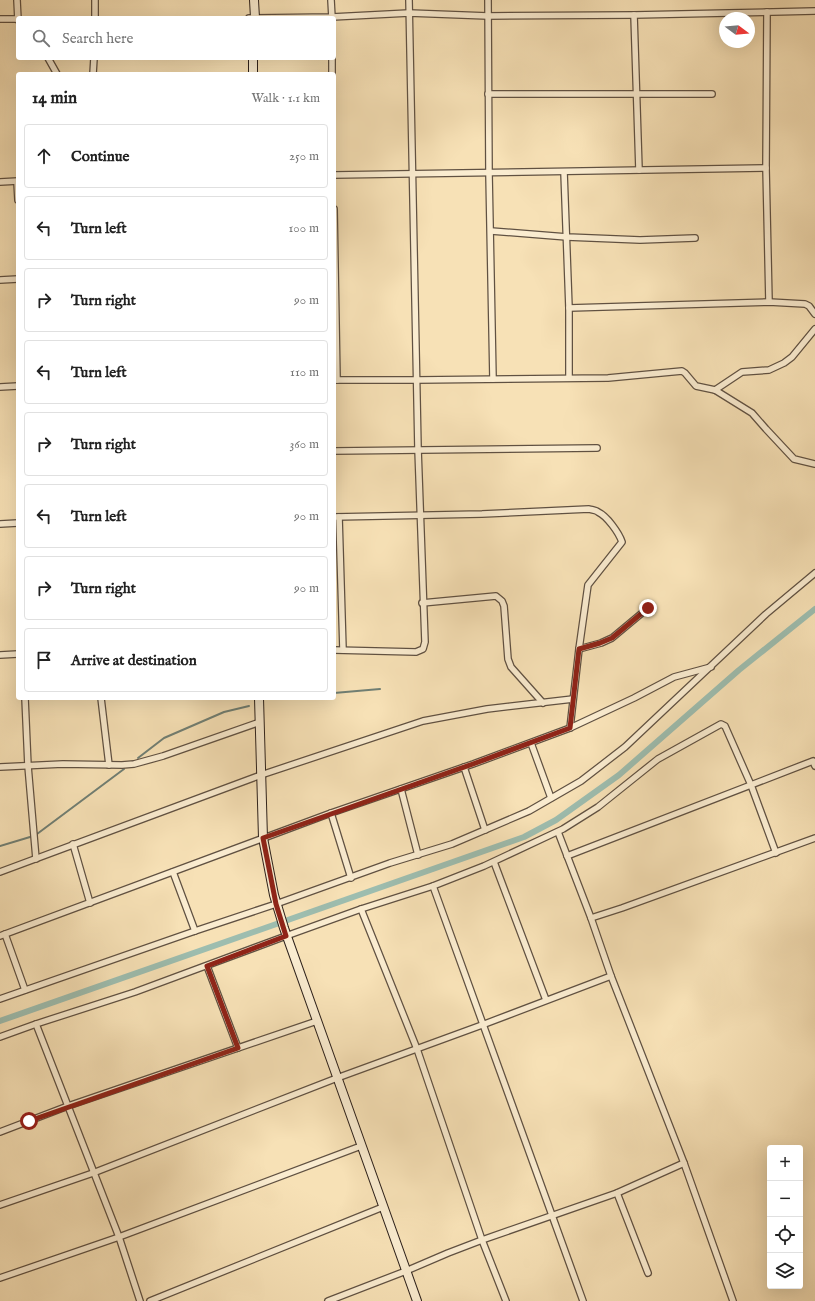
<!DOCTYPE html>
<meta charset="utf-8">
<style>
:root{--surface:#fff;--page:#f6f6f6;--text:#222;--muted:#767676;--line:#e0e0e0}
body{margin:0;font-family:"IM FELL English",serif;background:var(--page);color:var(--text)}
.controls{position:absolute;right:12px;bottom:12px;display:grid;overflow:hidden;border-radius:4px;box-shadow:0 4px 16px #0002}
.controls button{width:36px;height:36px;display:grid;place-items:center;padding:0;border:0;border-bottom:1px solid var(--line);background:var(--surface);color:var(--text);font:20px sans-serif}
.compass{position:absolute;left:719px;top:12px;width:36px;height:36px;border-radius:50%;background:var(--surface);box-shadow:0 4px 16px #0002;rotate:106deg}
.stop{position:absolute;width:12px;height:12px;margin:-9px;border:3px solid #8f2418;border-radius:50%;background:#fff}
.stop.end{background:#8f2418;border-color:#fff;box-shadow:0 1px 4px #0008}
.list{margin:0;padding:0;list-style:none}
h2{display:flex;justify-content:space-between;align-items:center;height:52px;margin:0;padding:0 16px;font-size:17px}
h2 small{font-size:13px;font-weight:400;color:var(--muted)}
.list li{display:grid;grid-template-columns:26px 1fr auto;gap:12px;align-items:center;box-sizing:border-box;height:64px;margin:0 8px 8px;padding:0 8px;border:1px solid var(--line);border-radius:4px}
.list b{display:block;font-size:15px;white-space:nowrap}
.list em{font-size:13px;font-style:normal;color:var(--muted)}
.icon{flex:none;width:22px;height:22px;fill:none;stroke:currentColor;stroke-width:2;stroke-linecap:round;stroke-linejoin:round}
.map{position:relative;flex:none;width:815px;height:1301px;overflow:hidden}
.search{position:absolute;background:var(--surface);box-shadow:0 4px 16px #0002;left:16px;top:16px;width:320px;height:44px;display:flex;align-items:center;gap:10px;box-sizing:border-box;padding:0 14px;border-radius:4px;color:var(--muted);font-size:15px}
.panel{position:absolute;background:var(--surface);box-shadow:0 4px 16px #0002;left:16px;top:72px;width:320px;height:628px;border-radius:4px}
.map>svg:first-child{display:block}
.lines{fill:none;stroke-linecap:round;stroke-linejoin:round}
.stream{stroke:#707f74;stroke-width:2}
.canal{stroke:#9dbdaf;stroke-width:6}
.street-casing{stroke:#605142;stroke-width:8}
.secondary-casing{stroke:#2d211b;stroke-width:10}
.street{stroke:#faecd0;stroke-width:5.5}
.secondary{stroke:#faecd0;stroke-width:8}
.route{stroke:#8f2418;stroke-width:5}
</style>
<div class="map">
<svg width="815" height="1301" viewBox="0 0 815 1301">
<rect width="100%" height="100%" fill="#f7e1b6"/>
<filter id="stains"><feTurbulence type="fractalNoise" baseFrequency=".005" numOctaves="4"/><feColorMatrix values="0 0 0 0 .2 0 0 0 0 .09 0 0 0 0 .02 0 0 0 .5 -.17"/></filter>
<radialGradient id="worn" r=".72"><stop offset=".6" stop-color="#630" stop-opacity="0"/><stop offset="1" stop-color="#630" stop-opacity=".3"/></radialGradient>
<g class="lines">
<g class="stream">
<path d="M334 693 380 689"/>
<path d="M138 758 164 738 224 712 249 706"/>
<path d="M37 834 124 769"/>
<path d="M0 846 30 837"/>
</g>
<path class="canal" d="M0 1021 524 837 556 820 619 775 739 670 815 609"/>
<defs>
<g id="street">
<path d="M17 0 18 20"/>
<path d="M331 0 332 18"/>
<path d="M488 0 489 174 493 379"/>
<path d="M767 12 766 168 769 302"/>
<path d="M634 15 639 170"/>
<path d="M95 18V0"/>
<path d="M249 18 332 17 409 13 488 16 634 15 815 11"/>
<path d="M0 19H18"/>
<path d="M48 58 57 74"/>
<path d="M332 58V74"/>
<path d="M93 74 94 58"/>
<path d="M488 94H712"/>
<path d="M564 172 569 308V378"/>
<path d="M334 175 766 168"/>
<path d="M0 182 18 181"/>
<path d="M17 182 18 200"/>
<path d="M334 209 337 380"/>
<path d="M491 231 567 237 640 240 695 238"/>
<path d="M0 280 18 279"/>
<path d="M569 308 769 302 805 304 809 306 815 314"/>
<path d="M334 380H417L608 378 682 371 685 373 696 386 715 390 752 413 766 429 794 459 815 464"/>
<path d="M0 387 18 386"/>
<path d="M715 390 742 372 769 370 784 363 792 357 815 329"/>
<path d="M334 451 597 448"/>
<path d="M334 517 482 514 589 509C592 510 596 510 598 512 607 516 619 533 622 542L588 585 579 649 570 728"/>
<path d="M339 517 343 650"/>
<path d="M0 524 18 523"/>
<path d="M422 603 496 596 502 601 504 606 508 659 511 667 543 703"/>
<path d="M579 649 601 643 612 638 648 608"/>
<path d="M334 650 416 652 423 649 425 642 418 449 409 0"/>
<path d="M0 655 18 654"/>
<path d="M25 698 28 766 36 859"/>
<path d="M101 698 109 765"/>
<path d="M531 743 551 798"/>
<path d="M0 767 63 764 122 765 134 764 163 756 260 722"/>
<path d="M464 767 485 830"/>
<path d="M401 789 418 855"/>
<path d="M331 813 351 878"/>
<path d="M73 844 90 903"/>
<path d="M567 856 813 761 815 766"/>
<path d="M494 862 546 1000"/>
<path d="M0 872 261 775 423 721 487 709 573 699"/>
<path d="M173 872 195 931"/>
<path d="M433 886 583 1301"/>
<path d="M361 909 417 1049 482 1240 506 1301"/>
<path d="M591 918 622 908 815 838"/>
<path d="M5 934 25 990"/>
<path d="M0 936 331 813 473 764 570 728 634 698 674 677 711 667"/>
<path d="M207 966 238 1048"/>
<path d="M611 976 684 1163 733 1301"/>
<path d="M0 999 195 931 276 904 390 863 452 844 529 811 581 781 625 747 766 614 815 573"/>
<path d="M0 1037 36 1024"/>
<path d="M0 1132 68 1106 317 1021"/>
<path d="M617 1193 648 1273"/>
<path d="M0 1205 93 1173 337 1078 482 1025 611 976 591 918 558 832"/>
<path d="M0 1278 119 1237 361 1146"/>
<path d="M140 1301 119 1237 36 1024 135 992 286 936 361 909 433 886 484 866 563 829 598 807 658 759 721 724 725 726 751 785 776 853"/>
<path d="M150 1301 383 1207"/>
<path d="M328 1301 406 1271 448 1253 482 1240 617 1193 684 1163"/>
</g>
<g id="secondary">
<path d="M254 0 255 18"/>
<path d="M253 74V58"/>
<path d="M259 698 263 838 274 895 284 928 417 1301"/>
</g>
</defs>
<use href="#street" class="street-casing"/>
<use href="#secondary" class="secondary-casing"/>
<use href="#street" class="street"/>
<use href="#secondary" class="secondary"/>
</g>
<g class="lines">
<path class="route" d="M29 1121 238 1048 207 966 286 936 276 904 263 838 473 764 570 728 579 649 600 643 612 638 648 608"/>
</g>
<rect width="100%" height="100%" filter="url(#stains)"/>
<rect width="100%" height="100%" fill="url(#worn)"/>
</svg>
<div class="controls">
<button>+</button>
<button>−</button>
<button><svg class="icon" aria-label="locate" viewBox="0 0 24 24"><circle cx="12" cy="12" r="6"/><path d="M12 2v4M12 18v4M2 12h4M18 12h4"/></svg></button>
<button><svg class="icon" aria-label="layers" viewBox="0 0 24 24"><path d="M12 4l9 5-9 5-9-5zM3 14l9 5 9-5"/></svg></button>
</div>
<svg class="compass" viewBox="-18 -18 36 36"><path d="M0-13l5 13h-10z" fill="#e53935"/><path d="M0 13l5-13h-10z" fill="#767676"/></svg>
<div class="stop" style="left:29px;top:1121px"></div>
<div class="stop end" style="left:648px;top:608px"></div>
<div class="search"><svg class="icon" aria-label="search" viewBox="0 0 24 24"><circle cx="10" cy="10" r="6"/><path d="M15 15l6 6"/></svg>Search here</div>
<section class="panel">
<h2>14 min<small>Walk · 1.1 km</small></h2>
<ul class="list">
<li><svg class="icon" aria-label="ahead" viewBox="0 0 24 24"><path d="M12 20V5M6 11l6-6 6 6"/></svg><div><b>Continue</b></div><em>250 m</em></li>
<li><svg class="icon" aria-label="left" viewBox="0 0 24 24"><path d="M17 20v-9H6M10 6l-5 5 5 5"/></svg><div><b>Turn left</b></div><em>100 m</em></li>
<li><svg class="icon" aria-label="right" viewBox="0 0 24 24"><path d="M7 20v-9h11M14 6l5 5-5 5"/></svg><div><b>Turn right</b></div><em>90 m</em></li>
<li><svg class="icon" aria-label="left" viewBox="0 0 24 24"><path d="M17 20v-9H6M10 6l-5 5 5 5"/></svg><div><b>Turn left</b></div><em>110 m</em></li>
<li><svg class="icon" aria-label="right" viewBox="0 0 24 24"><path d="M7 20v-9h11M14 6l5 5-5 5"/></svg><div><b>Turn right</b></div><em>360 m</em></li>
<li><svg class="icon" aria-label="left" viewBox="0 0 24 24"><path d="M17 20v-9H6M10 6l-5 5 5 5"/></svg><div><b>Turn left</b></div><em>90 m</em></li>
<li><svg class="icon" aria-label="right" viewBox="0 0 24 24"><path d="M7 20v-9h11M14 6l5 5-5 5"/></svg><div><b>Turn right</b></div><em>90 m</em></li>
<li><svg class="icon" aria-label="arrive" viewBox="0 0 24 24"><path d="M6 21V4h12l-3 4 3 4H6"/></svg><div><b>Arrive at destination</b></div></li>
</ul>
</section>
</div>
